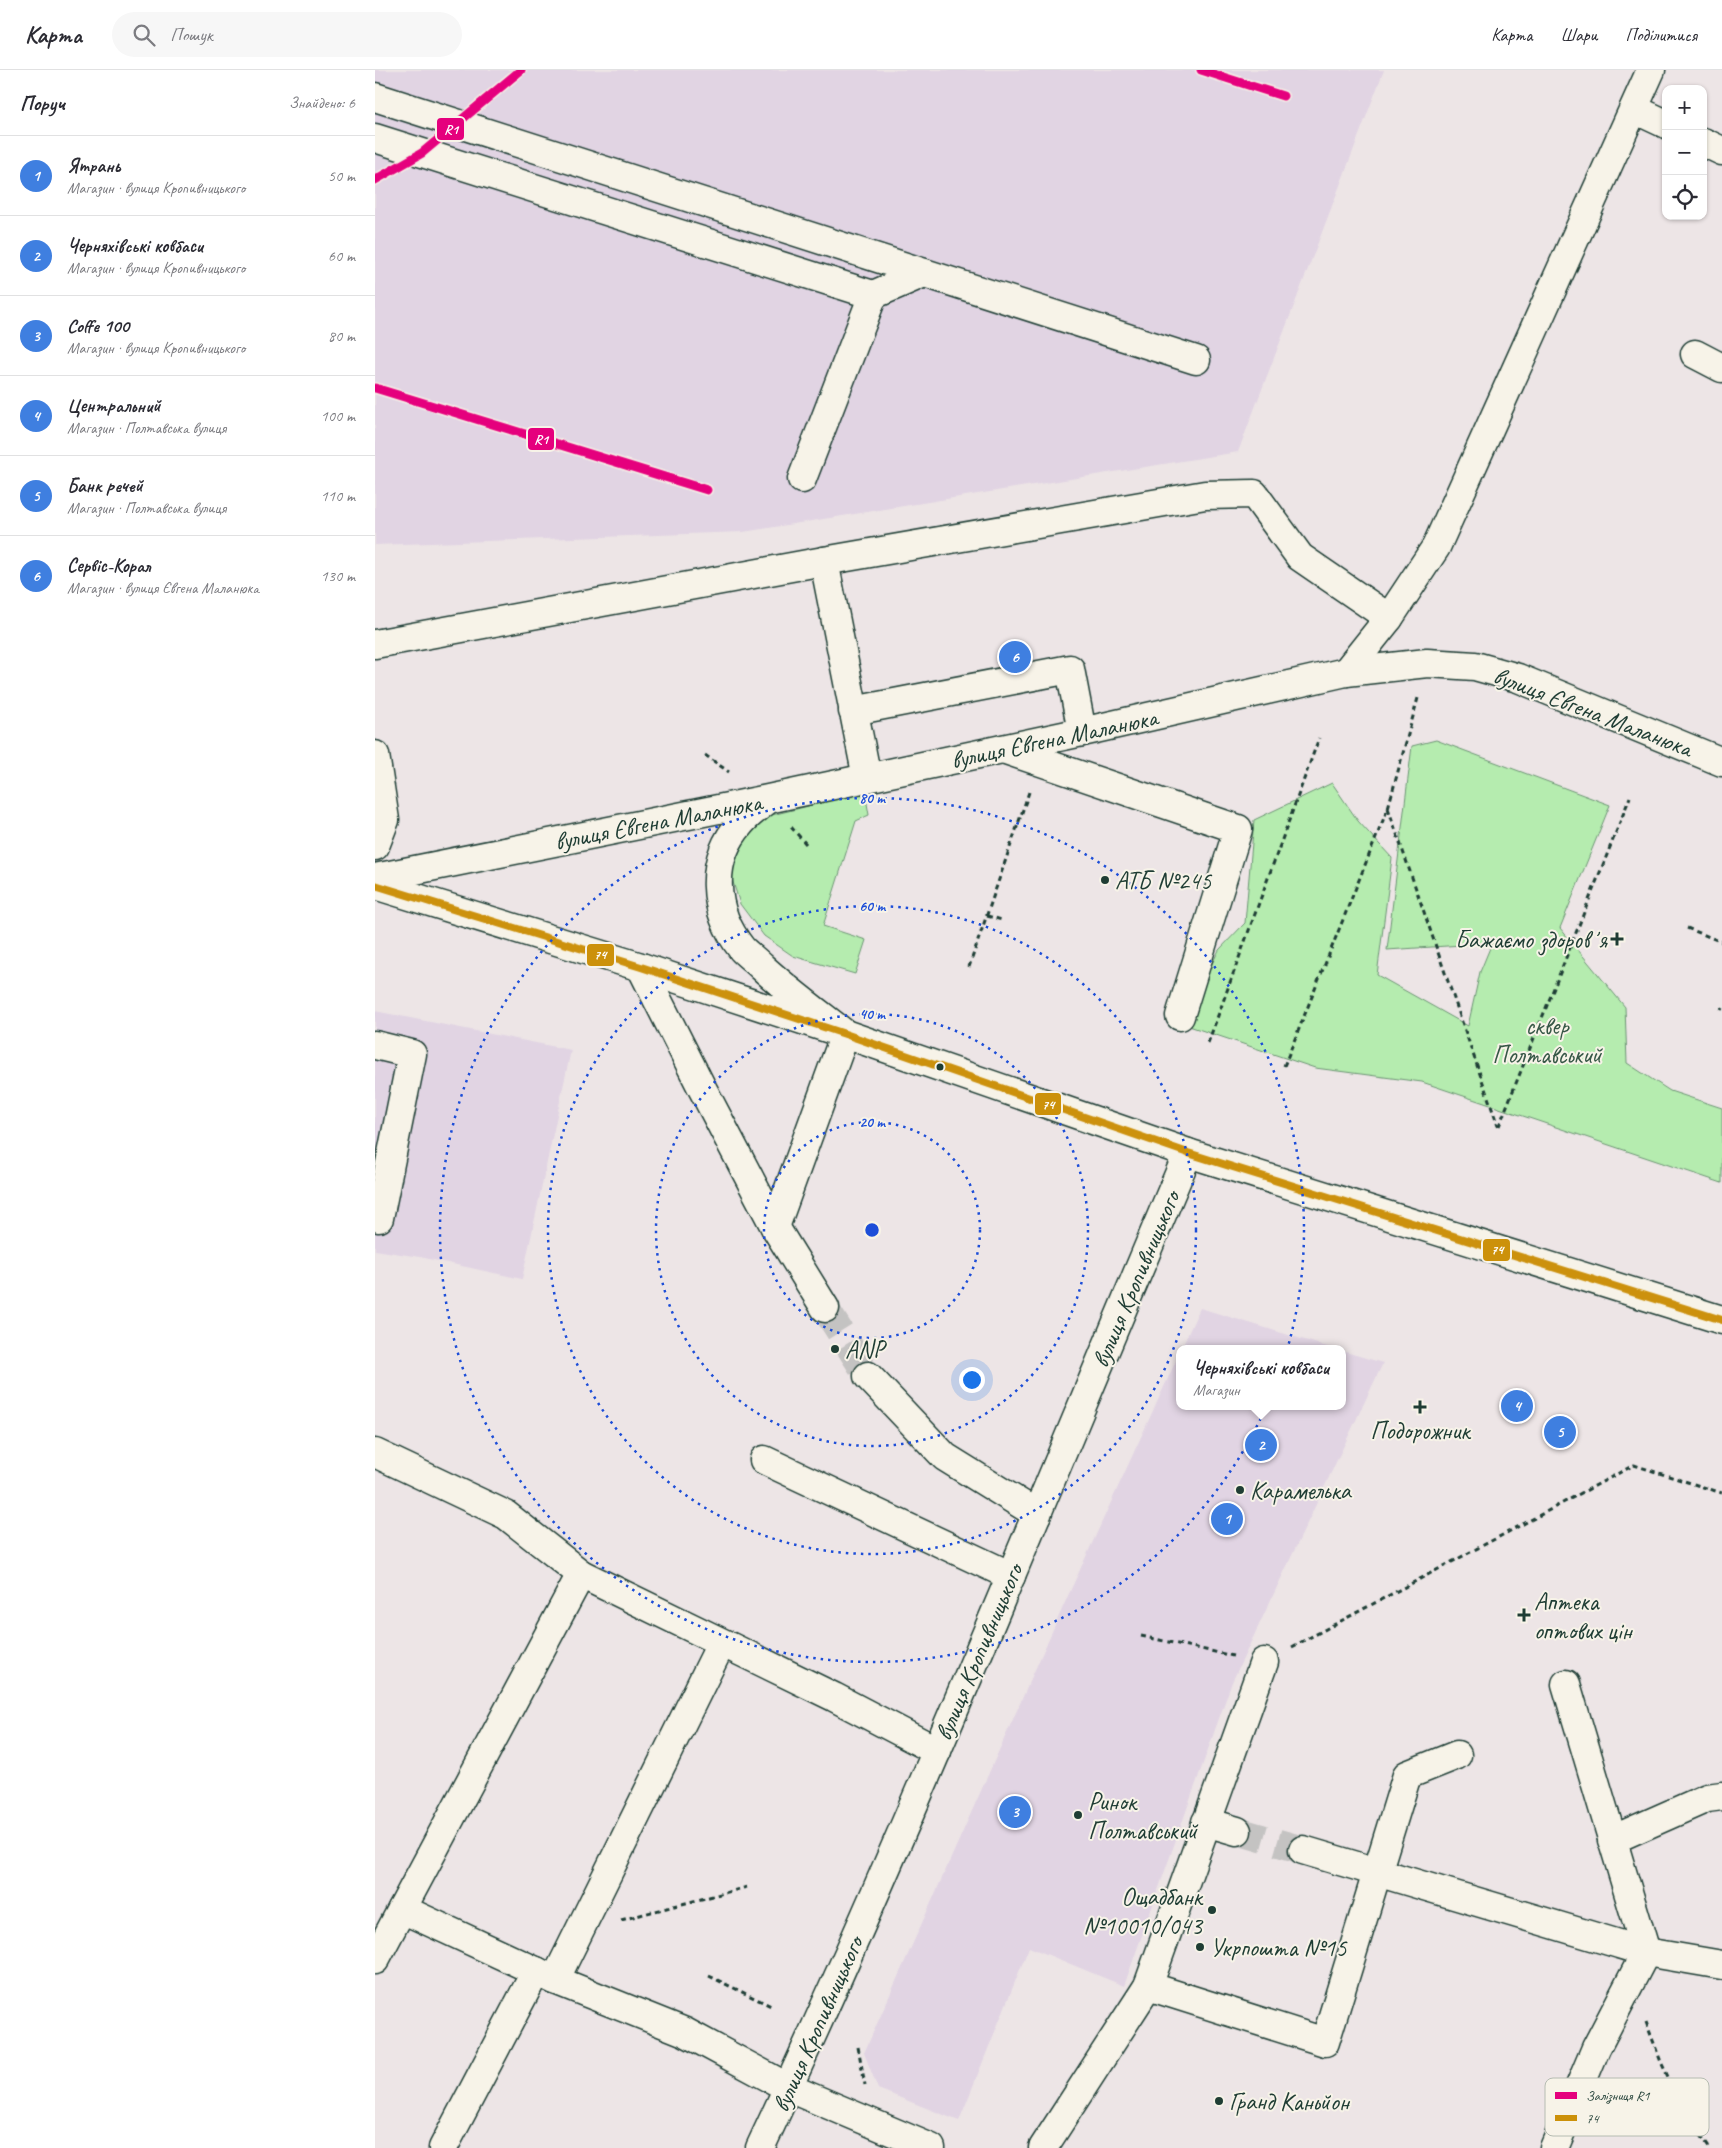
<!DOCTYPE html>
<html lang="uk">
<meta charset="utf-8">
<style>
:root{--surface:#fff;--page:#f7f7f7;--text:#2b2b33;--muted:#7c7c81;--line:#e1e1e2;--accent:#1f3d34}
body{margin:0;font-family:Caveat,sans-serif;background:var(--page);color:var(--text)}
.controls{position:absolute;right:15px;top:15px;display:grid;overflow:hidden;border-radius:10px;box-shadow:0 1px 4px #0004}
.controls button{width:45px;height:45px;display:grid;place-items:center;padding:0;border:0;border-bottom:1px solid var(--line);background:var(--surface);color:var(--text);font:25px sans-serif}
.you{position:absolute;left:596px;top:1309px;width:18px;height:18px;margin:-12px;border:4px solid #fff;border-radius:50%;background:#1a73e8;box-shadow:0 0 0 8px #1a73e833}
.badge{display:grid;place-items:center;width:32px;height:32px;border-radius:50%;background:var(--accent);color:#fff;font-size:16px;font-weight:700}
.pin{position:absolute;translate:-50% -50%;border:2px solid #fff;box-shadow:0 1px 5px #0006}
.popup{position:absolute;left:801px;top:1275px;width:170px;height:65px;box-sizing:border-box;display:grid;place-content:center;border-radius:10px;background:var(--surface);filter:drop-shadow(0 1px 4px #0005);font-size:16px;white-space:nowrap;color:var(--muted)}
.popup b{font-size:19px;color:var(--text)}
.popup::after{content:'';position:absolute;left:50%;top:100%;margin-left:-10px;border:10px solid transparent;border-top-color:var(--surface)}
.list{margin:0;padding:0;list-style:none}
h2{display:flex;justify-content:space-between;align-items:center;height:65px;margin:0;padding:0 20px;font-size:21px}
h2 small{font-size:16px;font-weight:400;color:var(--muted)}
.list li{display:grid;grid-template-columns:32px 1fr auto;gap:15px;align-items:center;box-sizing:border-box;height:80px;padding:0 20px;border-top:1px solid var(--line)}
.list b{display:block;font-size:19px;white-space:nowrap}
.list p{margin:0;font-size:16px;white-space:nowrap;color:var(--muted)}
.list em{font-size:16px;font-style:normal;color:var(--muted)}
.icon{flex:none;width:28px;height:28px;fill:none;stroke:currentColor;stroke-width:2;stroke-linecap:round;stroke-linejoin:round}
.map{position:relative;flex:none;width:1347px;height:2078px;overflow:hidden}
header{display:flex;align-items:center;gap:30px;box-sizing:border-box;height:70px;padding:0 25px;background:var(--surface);border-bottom:1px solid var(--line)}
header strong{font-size:24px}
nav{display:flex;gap:28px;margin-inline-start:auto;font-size:18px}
.search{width:350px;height:45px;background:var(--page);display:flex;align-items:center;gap:12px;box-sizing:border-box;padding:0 18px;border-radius:28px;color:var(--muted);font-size:19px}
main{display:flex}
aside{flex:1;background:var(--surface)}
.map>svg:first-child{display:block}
.built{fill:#e1d4e3}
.green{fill:#b5ecaf;stroke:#6a9472}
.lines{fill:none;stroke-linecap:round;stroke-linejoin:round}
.minor-tunnel{stroke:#c4c3c2;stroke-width:28;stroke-dasharray:28 14;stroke-linecap:butt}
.minor-casing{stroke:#1f3d34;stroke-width:31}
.major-casing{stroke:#1f3d34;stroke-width:31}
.path{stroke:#1f3d34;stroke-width:3;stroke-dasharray:5 4;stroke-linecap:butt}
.minor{stroke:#f7f3e8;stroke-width:28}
.major{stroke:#f7f3e8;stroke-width:28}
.bus-1-casing{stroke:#f7f3e8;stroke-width:11}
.bus-1{stroke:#cc910a;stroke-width:8}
.rail-1-casing{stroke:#f7f3e8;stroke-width:12}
.rail-1{stroke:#e5007d;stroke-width:9}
.ring{fill:none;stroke:#1d4ed8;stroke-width:2.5;stroke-dasharray:2.5 5}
.poi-dot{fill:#1f3d34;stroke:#f7f3e8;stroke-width:2}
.labels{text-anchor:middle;stroke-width:4;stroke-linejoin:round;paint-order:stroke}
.street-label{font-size:25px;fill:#1f3d34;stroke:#f7f3e8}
.poi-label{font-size:25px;fill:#1f3d34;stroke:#f7f3e8;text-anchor:start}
.park-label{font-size:25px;fill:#365746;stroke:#f7f3e8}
.key{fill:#f7f3e8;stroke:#b6bcb2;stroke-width:1}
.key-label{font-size:14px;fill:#1f3d34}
.centre{fill:#1d4ed8;stroke:#f7f3e8;stroke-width:2.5}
.ring-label{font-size:15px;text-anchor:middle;font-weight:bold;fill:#1d4ed8;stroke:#f7f3e8;stroke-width:4;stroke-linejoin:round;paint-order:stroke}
.line-badge{stroke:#f7f3e8;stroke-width:2}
.badge-label{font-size:14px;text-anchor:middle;font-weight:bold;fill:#fff}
</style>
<header>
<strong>Карта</strong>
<div class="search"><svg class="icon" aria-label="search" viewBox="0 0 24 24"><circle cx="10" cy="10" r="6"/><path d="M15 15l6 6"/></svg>Пошук</div>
<nav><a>Карта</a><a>Шари</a><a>Поділитися</a></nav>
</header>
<main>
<aside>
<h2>Поруч<small>Знайдено: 6</small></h2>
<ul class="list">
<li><span class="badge" style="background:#3f7fe0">1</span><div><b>Ятрань</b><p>Магазин · вулиця Кропивницького</p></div><em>50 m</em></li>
<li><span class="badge" style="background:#3f7fe0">2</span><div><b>Черняхівські ковбаси</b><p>Магазин · вулиця Кропивницького</p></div><em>60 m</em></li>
<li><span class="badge" style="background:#3f7fe0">3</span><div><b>Coffe 100</b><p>Магазин · вулиця Кропивницького</p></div><em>80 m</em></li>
<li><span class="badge" style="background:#3f7fe0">4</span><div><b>Центральний</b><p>Магазин · Полтавська вулиця</p></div><em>100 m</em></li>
<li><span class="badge" style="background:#3f7fe0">5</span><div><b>Банк речей</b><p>Магазин · Полтавська вулиця</p></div><em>110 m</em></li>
<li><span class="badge" style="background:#3f7fe0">6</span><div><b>Сервіс-Корал</b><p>Магазин · вулиця Євгена Маланюка</p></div><em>130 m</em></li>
</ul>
</aside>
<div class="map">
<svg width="1347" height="2078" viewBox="0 0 1347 2078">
<rect width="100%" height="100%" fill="#ede5e6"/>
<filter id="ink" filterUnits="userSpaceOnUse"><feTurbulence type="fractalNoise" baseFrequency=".02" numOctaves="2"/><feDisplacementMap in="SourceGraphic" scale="10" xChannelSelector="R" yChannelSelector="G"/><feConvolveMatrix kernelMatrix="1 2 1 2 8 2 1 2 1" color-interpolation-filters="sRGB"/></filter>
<g filter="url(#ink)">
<g class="built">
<path d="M0 0H1009L863 382 368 462 0 475Z"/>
<path d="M0 941 196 980 147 1209 45 1187 0 1180Z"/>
<path d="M825 1238 959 1279H806Z"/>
<path d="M967 1281 1008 1293 857 1612 749 1916 654 1877 584 2051 503 2019 489 1983 692 1528 805 1282V1336H967Z"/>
</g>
<g class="green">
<path d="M1061 670 1235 735 1185 858 1250 937 1252 993 1295 1021 1347 1038V1113L1047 1012 940 998 814 956 815 937 844 880 870 853 879 750 957 713 983 751 1017 788 1002 905 1093 956 1105 902 1117 873 1012 880 1037 676Z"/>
<path d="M490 722 494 745 481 751 448 856 491 870 480 904 418 886 389 866 365 834 357 809 361 785 370 769 383 755 397 745Z"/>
</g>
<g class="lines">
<g class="minor-tunnel">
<path d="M450 1238 493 1306"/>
<path d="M862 1761 928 1780"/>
</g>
<defs>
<g id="minor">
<path d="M0 27 821 290"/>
<path d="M1259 39 1291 54"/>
<path d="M0 68 498 225 549 203"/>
<path d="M1328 72 1347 81"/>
<path d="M1320 284 1347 298"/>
<path d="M427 409 498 225"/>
<path d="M449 491 492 708"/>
<path d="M0 574 449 491 830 425 879 424 925 487 1014 548"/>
<path d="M971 602 1014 548 1061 477 1276 0"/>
<path d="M478 641 695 599 707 662"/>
<path d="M628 679 863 759 805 946"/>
<path d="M0 685 10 750 0 776"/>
<path d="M392 730C383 738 373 744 366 753 333 790 337 841 367 879 373 885 381 891 387 897 413 921 442 942 470 964L400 1157"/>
<path d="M0 808 393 729 707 662 971 602 1052 593 1100 596 1143 608 1347 692"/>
<path d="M266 897 326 1016 400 1157 450 1238"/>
<path d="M0 975 37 984 4 1148"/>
<path d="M493 1306 570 1387 662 1444"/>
<path d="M0 1383 131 1445 206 1504"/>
<path d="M389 1390 636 1506"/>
<path d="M831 1752 862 1761"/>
<path d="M1237 1770 1332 1728 1347 1726"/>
<path d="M928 1780 1271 1882 1347 1895"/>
<path d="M27 1839 206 1504 459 1627 562 1681"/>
<path d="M0 1890 27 1839 180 1910 310 1962 414 2018 556 2078"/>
<path d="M180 1910 346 1574"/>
<path d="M773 1916 950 1972 1032 1705 1082 1685"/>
<path d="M68 2078 161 1901"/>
<path d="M668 2078 773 1916 889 1592"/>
<path d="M1179 2078 1221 1978 1271 1882 1191 1614"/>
</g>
<g id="major">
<path d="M0 815 266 897 470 964 813 1083 1347 1250"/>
<path d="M385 2078C538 1751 672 1416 813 1083"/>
</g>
</defs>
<use href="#minor" class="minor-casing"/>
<use href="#major" class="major-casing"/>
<g class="path">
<path d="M330 685 354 702"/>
<path d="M1013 738 1123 1056"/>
<path d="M416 757 431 774"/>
<path d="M612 846 627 850"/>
<path d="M1312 858 1347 872"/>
<path d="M594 897 654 722"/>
<path d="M1346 940 1347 938"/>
<path d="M833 973 944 668"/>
<path d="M909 996 1013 738 1043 628"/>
<path d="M1124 1056 1255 727"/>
<path d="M766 1566 858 1586"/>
<path d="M917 1577 1259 1395 1347 1423"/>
<path d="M246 1850 372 1817"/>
<path d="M334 1906 398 1937"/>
<path d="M1271 1952 1286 1992 1310 2043 1335 2078"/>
<path d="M483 1977 490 2015"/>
</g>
<use href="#minor" class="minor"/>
<use href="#major" class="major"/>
<defs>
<path id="bus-1" d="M0 815 266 897 470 964 813 1083 1347 1250"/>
</defs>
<use href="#bus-1" class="bus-1-casing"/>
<use href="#bus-1" class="bus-1"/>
<defs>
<g id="rail-1">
<path d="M826 0 908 26"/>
<path d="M0 110 47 83 146 0"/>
<path d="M0 318 332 420"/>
</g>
</defs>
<use href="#rail-1" class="rail-1-casing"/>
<use href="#rail-1" class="rail-1"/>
</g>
</g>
<g class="ring">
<circle cx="497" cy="1160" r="108"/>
<circle cx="497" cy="1160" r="216"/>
<circle cx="497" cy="1160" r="324"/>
<circle cx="497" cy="1160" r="432"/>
</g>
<g class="poi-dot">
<circle cx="730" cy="810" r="5"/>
<path d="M1239.5 861.5h5v5h5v5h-5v5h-5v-5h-5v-5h5z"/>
<circle cx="565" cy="997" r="4.5"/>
<circle cx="460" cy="1279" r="5"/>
<path d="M1042.5 1329.5h5v5h5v5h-5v5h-5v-5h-5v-5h5z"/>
<circle cx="865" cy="1420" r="5"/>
<path d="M1146.5 1537.5h5v5h5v5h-5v5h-5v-5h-5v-5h5z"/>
<circle cx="703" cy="1745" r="5"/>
<circle cx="837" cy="1840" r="5"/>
<circle cx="825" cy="1877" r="5"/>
<circle cx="844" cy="2031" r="5"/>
</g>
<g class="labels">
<g class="street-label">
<text transform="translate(1218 641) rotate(21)" y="9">вулиця Євгена Маланюка</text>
<text transform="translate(679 668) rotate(-12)" y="9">вулиця Євгена Маланюка</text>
<text transform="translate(283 751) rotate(-11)" y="9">вулиця Євгена Маланюка</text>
<text transform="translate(760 1209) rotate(-67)" y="9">вулиця Кропивницького</text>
<text transform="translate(603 1582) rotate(-67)" y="9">вулиця Кропивницького</text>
<text transform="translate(442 1954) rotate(-66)" y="9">вулиця Кропивницького</text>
</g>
<g class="poi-label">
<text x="740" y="819">АТБ №245</text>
<text x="1232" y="878" text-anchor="end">Бажаємо здоровʼя</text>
<text x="470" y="1288">ANP</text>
<text x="1045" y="1369" text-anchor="middle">Подорожник</text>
<text x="875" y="1429">Карамелька</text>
<text x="1159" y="1540">Аптека<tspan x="1159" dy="29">оптових цін</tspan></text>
<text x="713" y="1740">Ринок<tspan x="713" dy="29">Полтавський</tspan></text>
<text x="827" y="1835" text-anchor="end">Ощадбанк<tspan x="827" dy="29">№10010/043</tspan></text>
<text x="835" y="1886">Укрпошта №15</text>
<text x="854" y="2040">Гранд Каньйон</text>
</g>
<g class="park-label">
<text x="1172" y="964">сквер<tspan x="1172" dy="29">Полтавський</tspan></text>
</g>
</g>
<rect x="1170" y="2008" width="164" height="58" rx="8" class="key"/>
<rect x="1180" y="2022" width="22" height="7" fill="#e5007d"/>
<rect x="1180" y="2045" width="22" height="6" fill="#cc910a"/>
<g class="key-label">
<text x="1211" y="2030">Залізниця R1</text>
<text x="1211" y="2053">74</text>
</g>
<circle cx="497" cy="1160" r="8" class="centre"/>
<g class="ring-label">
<text x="497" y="733">80 m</text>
<text x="497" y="841">60 m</text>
<text x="497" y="949">40 m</text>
<text x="497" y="1057">20 m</text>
</g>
<g class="line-badge">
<rect x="61" y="47" width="29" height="24" rx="5" fill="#e5007d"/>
<rect x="152" y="357" width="28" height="24" rx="5" fill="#e5007d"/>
<rect x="211" y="873" width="29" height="24" rx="5" fill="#cc910a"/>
<rect x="659" y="1022" width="28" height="24" rx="5" fill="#cc910a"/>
<rect x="1107" y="1168" width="29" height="24" rx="5" fill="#cc910a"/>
</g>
<g class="badge-label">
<text x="76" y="64">R1</text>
<text x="166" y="374">R1</text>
<text x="225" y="889">74</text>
<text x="673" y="1039">74</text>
<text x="1122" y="1184">74</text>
</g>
</svg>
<div class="controls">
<button>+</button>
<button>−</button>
<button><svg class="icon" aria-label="locate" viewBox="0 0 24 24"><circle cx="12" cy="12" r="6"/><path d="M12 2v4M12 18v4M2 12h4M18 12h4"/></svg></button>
</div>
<div class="you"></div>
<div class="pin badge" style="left:852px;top:1449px;background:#3f7fe0">1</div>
<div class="pin badge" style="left:886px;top:1375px;background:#3f7fe0">2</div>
<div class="popup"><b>Черняхівські ковбаси</b>Магазин</div>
<div class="pin badge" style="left:640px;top:1742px;background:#3f7fe0">3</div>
<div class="pin badge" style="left:1142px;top:1336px;background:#3f7fe0">4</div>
<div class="pin badge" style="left:1185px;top:1362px;background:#3f7fe0">5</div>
<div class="pin badge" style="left:640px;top:587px;background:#3f7fe0">6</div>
</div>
</main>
